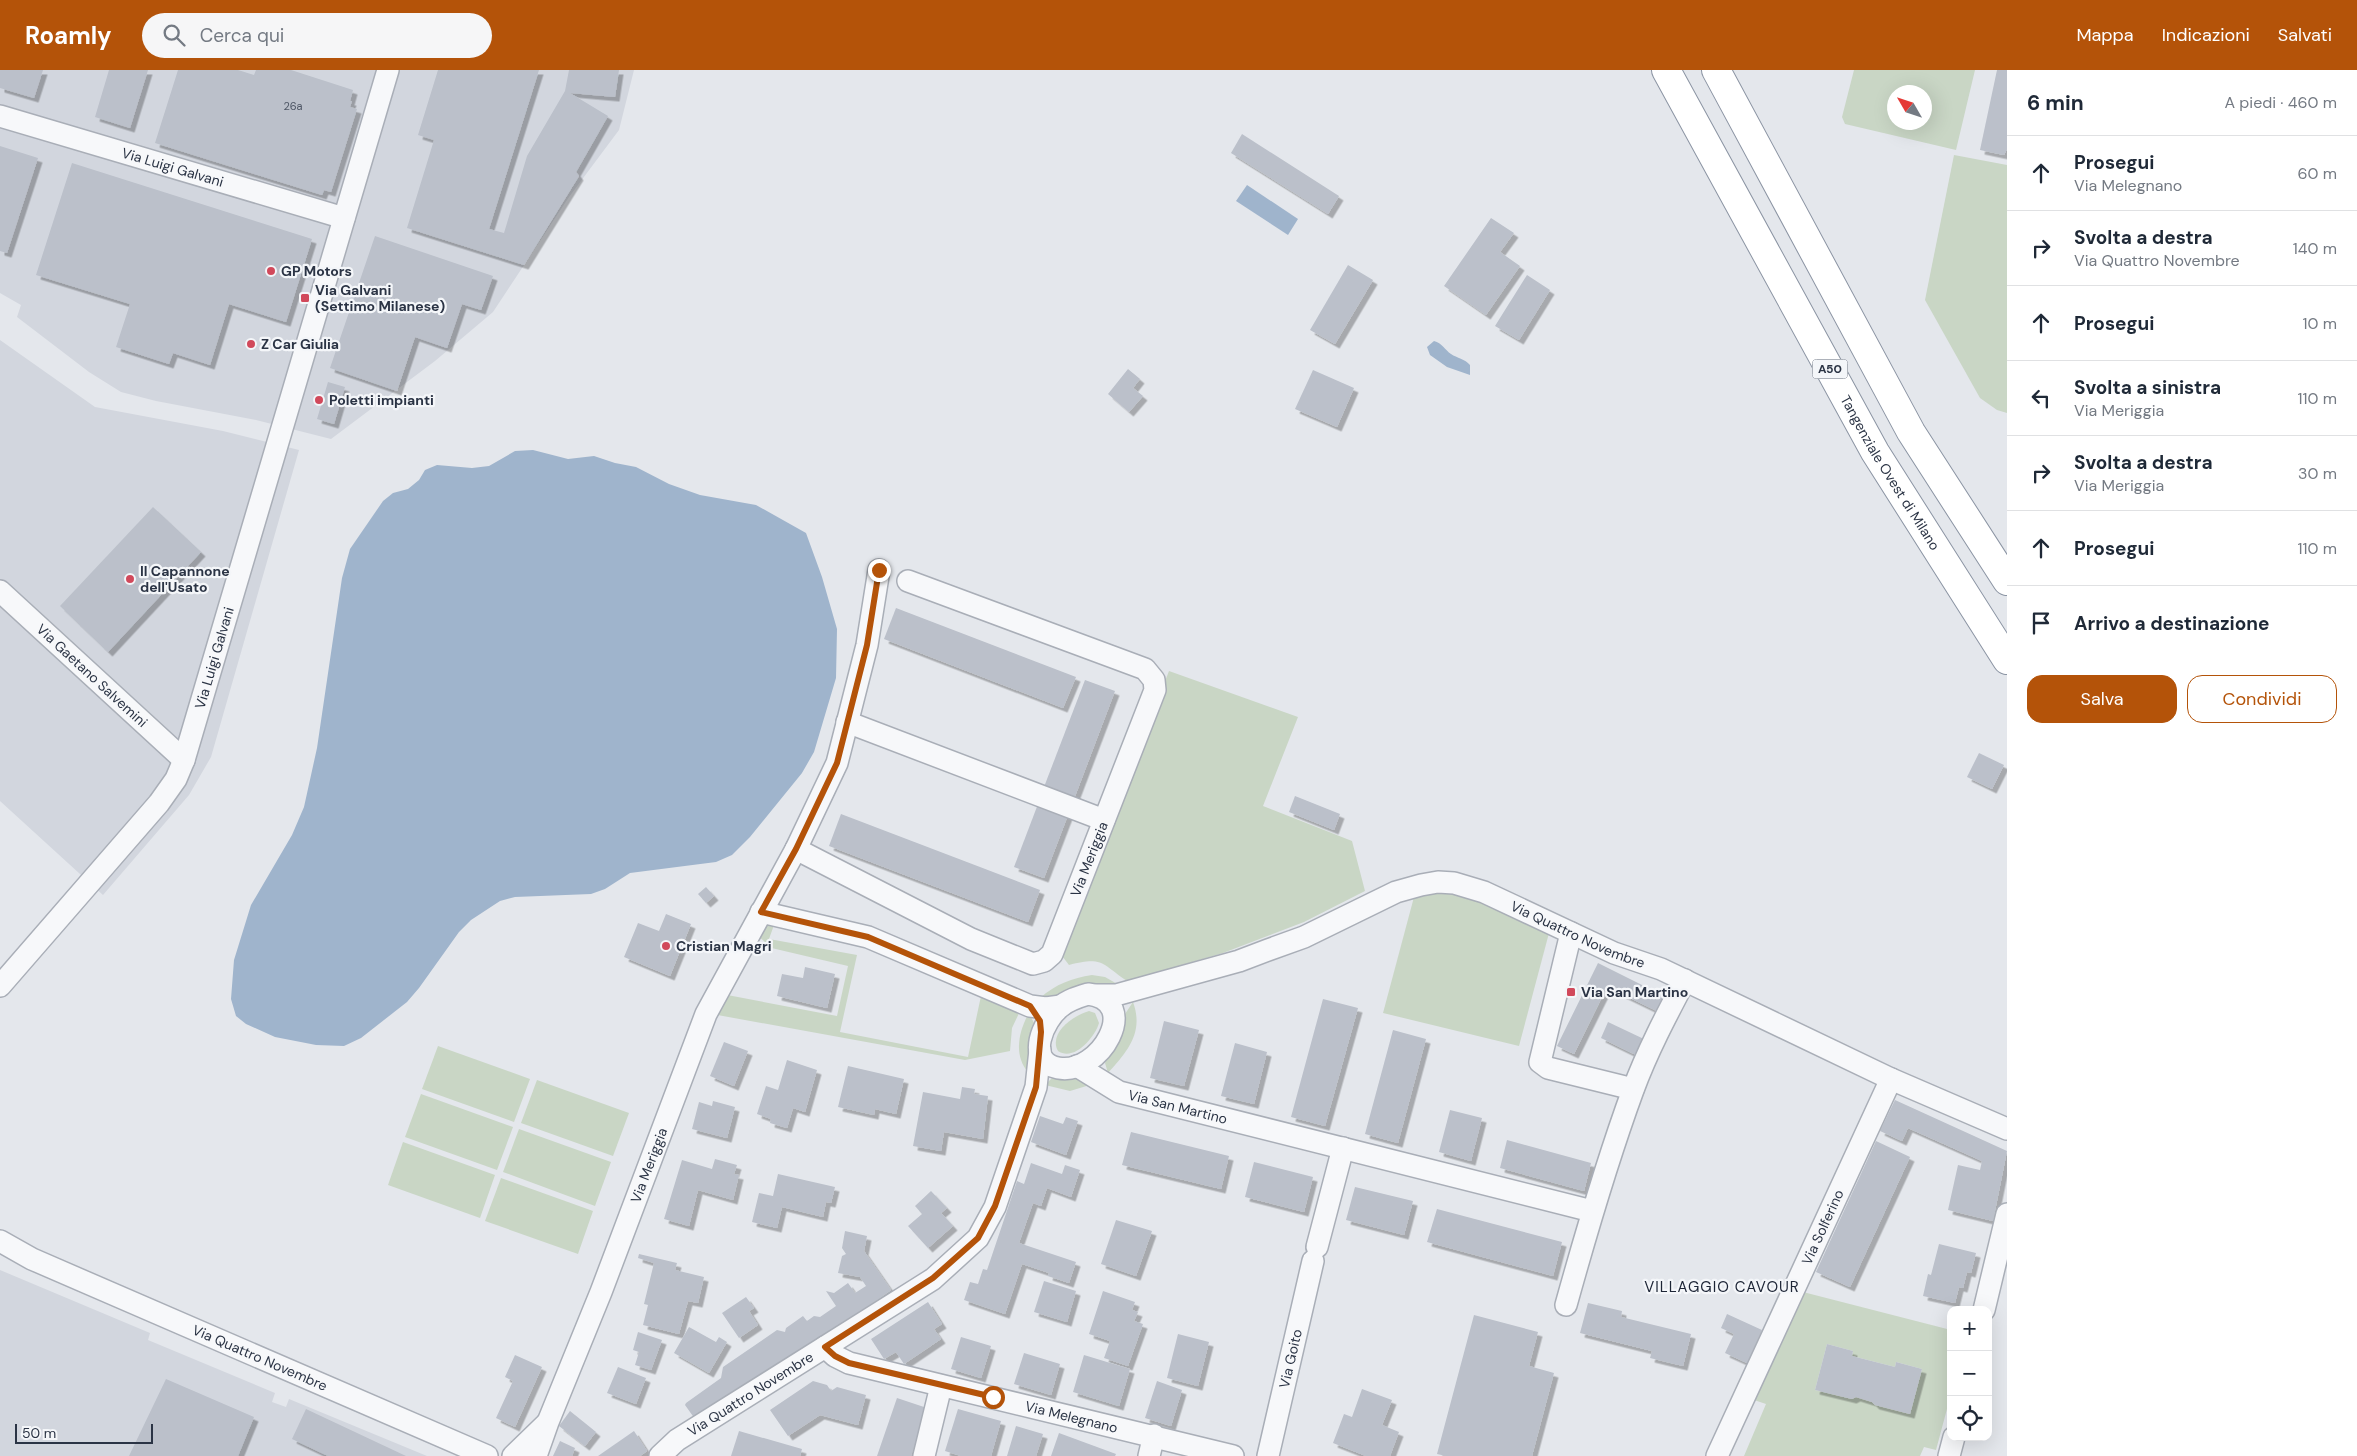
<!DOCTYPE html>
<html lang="it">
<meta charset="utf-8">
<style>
:root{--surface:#fff;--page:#f6f6f7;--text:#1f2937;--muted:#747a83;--line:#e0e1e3;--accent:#b45309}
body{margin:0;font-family:"DM Sans",sans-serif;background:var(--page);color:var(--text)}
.controls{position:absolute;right:15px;bottom:15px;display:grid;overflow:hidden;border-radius:10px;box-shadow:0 5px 20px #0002}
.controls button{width:45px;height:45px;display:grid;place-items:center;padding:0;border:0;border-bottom:1px solid var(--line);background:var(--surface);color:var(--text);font:25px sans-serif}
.compass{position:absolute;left:1887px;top:15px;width:45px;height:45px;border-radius:50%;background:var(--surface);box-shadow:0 5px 20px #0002;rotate:309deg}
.scale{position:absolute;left:15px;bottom:12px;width:138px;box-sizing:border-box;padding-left:5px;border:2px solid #2b3445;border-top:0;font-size:14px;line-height:18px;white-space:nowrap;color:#2b3445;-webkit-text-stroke:4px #f4f6f9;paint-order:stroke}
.stop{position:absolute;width:15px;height:15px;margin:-11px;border:4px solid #b45309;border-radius:50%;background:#fff}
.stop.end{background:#b45309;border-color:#fff;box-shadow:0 1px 5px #0008}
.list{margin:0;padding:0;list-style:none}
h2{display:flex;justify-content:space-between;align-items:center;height:65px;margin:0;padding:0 20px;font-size:21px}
h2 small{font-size:16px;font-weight:400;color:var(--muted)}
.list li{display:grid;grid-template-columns:32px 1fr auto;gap:15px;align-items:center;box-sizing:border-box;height:75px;padding:0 20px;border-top:1px solid var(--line)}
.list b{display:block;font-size:19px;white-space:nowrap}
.list p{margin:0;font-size:16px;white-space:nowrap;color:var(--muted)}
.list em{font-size:16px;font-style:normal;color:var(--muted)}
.actions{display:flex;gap:10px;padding:15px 20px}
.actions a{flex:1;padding:11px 0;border:1px solid var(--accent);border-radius:15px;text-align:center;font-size:18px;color:var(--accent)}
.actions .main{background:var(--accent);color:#fff}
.icon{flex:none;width:28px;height:28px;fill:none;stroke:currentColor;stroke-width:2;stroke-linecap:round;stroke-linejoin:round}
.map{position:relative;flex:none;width:2007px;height:1386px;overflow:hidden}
header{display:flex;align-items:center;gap:30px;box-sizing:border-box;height:70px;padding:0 25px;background:var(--accent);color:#fff}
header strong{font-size:24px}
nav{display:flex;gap:28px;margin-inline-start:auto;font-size:18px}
.search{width:350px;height:45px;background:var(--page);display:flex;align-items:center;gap:12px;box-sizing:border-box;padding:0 18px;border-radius:28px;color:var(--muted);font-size:19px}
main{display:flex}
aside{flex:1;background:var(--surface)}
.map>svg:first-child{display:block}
.built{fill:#d2d6de}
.green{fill:#c9d6c5;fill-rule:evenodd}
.water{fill:#9fb4cc}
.building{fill:#bbc0ca;filter:url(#shadow)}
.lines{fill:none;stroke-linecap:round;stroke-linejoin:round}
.minor-casing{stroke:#a9aeb7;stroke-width:24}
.highway-casing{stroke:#8b94a3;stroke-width:30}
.minor{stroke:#f7f8fa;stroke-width:21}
.highway{stroke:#fff;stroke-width:28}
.route{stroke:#b45309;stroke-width:6}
.poi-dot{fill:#d1495b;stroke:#f4f6f9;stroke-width:2}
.labels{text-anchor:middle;stroke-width:4.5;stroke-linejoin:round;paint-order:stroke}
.number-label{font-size:11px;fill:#4f5766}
.shield{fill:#f4f6f9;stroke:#676e7b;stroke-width:1}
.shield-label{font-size:12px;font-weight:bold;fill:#2b3445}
.street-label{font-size:14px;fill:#2b3445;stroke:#f4f6f9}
.poi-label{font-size:14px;font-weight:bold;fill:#2b3445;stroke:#f4f6f9;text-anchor:start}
.neighbourhood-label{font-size:15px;letter-spacing:1px;fill:#1d2536;stroke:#f4f6f9}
</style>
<header>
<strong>Roamly</strong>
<div class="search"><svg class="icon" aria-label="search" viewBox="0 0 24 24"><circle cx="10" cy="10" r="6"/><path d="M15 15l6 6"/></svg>Cerca qui</div>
<nav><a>Mappa</a><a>Indicazioni</a><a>Salvati</a></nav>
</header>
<main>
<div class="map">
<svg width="2007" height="1386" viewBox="0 0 2007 1386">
<defs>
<filter id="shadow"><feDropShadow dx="4.5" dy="4.5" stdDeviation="0" flood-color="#0004"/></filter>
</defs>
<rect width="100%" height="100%" fill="#e4e7ec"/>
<g class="built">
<path d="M0 0H634L619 60 569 127 493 242 435 291 331 369 256 350 156 331 121 322 89 302 17 247 21 235 0 223Z"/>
<path d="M0 270 95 337 223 361 299 380 211 687 189 725 103 825 0 731Z"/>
<path d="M0 1200 150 1263 148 1270 275 1323 272 1332 286 1337 289 1329 427 1386H0Z"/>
</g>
<g class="green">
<path d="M1854 0H1975L1956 80 1845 54 1842 47ZM1894 22H1924V52H1894Z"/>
<path d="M1954 85 2007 95V343L1997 340 1980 328 1925 230Z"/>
<path d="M1169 601 1298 647 1263 736 1352 771 1365 821 1304 852 1223 883 1127 911C1102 894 1103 886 1069 895L1059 882Z"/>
<path d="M1446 822 1469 827 1549 863 1519 976 1383 943 1414 827Z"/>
<path d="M766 853 774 855 769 869 857 885 840 962 968 987 981 926 1021 939 1012 958 1010 981 965 990 712 944 722 924 837 946 848 896 763 876 764 871 754 863Z"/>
<path d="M1092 905 1105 907 1119 915 1059 928H1040C1056 914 1072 908 1092 905Z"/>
<path d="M1133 932C1144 962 1128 981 1108 1003L1105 993 1122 962 1125 944Z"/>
<path d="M1089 941 1095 943 1099 953C1095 967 1074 992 1058 981 1048 963 1074 945 1089 941Z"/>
<path d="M1029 943 1035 955 1028 1002C1013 985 1019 960 1029 943Z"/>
<path d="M438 976 530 1009 514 1052 422 1019Z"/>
<path d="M1068 1007 1080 1008 1093 1014 1070 1021 1045 1015 1052 1008Z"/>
<path d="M537 1010 629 1043 613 1086 521 1053Z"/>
<path d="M421 1024 513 1057 497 1100 405 1067Z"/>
<path d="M519 1059 611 1092 595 1136 503 1102Z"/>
<path d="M403 1072 495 1105 480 1148 388 1115Z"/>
<path d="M501 1108 593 1141 578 1184 485 1151Z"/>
<path d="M1803 1222 1951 1260V1324L1936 1380 1924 1377 1920 1386H1744L1766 1334 1754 1330ZM1827 1274 1853 1281 1852 1286 1895 1297 1896 1292 1922 1299 1910 1344 1875 1335 1872 1332 1856 1327 1852 1329 1815 1320Z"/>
</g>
<g class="water">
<path d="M1247 115 1298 149 1288 165 1236 131Z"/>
<path d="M1434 271C1442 273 1445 280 1451 284 1457 288 1465 289 1470 295V305L1447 297 1430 285 1427 277Z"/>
<path d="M533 380 568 389 594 386 615 393 636 397 669 414 700 425 756 435 806 463 822 507 837 559 836 608 814 682 802 703 750 767 732 785 716 792 630 803 605 819 591 824 515 827 500 831 471 850 459 862 419 918 407 932 361 968 344 976 316 975 275 967 246 954 236 946 231 929 234 890 251 835 292 765 304 737 317 678 342 508 350 479 383 431 393 423 408 419 419 410 425 400 437 395 472 398 489 396 515 381Z"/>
</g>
<g class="building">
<path d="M0 0H43L34 28 0 18Z"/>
<path d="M109 0H148L130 58 95 47Z"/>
<path d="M178 0H238L254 5 256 0H291L353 20 350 31H352L350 37 357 39 331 122 324 120 322 125 155 73Z"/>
<path d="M438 0H539L489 159 504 163 527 86 565 21 569 0H619L615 27 570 23 608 46 576 102 579 106 524 195 407 158 434 70 418 65Z"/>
<path d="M1997 0H2007V79L2004 85 1980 80Z"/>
<path d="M1242 64 1339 126 1328 144 1231 83Z"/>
<path d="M0 76 38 88 7 183 0 181Z"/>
<path d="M72 93 312 169 286 252 229 234 210 295 173 283 169 294 116 277 130 234 36 205Z"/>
<path d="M1491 148 1514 163 1500 182 1520 196 1486 245 1444 216Z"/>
<path d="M375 166 493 206 481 240 462 234 447 278 415 267 397 321 330 298Z"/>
<path d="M1348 195 1373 210 1335 274 1310 260Z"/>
<path d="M1527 205 1550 220 1519 270 1495 256Z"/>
<path d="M1128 299 1140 309 1133 318 1143 326 1129 342 1108 324Z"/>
<path d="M1313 300 1354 318 1337 357 1295 339Z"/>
<path d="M328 312 345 317 334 354 317 349Z"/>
<path d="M153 437 201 482 108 582 60 536Z"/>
<path d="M896 538 1076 607 1063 638 884 569Z"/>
<path d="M1085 610 1115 621 1074 729 1044 717Z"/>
<path d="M1979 683 2004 695 1992 719 1967 707Z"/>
<path d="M1295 726 1340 744 1334 760 1289 742Z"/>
<path d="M1038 734 1068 745 1044 808 1014 797Z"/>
<path d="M841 744 1040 820 1028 852 829 776Z"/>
<path d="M706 817 714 826 706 833 698 824Z"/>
<path d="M666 844 691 854 670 906 624 887 638 853 659 861Z"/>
<path d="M1598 893 1668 928 1661 943 1607 917 1574 984 1557 976Z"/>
<path d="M805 897 835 904 827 938 777 926 782 904 803 908Z"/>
<path d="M1323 929 1358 938 1325 1056 1291 1047Z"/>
<path d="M1164 951 1199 960 1184 1016 1150 1008Z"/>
<path d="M1608 952 1646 970 1638 986 1601 968Z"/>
<path d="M1393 960 1426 969 1398 1073 1365 1064Z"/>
<path d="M724 972 748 981 734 1016 710 1006Z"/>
<path d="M1235 973 1267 982 1254 1034 1221 1026Z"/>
<path d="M787 990 817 1000 805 1042 793 1038 787 1058 770 1053 771 1049 757 1044 766 1016 778 1020Z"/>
<path d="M848 996 904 1009 896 1044 875 1039 874 1045 838 1037Z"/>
<path d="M962 1017 975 1019 974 1024 988 1026 983 1069 944 1062 941 1081 913 1076 923 1022 960 1029Z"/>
<path d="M1895 1030 2007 1081 1993 1151 1948 1140 1958 1095 1980 1100 1982 1091 1908 1058 1902 1071 1880 1061Z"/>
<path d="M713 1031 735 1037 727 1068 692 1059 699 1032 712 1036Z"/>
<path d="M1450 1040 1482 1048 1471 1091 1439 1082Z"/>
<path d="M1040 1046 1063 1054 1066 1047 1078 1051 1066 1085 1031 1072Z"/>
<path d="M1131 1062 1229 1086 1221 1119 1122 1095Z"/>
<path d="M1507 1070 1591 1093 1584 1121 1500 1098Z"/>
<path d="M1876 1071 1910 1087 1850 1217 1816 1202Z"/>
<path d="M715 1089 737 1095 734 1104 739 1105 733 1130 698 1120 689 1156 664 1149 682 1090 712 1099Z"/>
<path d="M1254 1092 1313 1107 1304 1142 1245 1127Z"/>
<path d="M1031 1093 1062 1104 1065 1095 1080 1100 1071 1127 1047 1118 1041 1136 1033 1133 1019 1173 1076 1192 1069 1213 1048 1206 1049 1203 1022 1194 1005 1244 964 1230 970 1212 978 1214 983 1199 987 1200 1017 1111 1024 1114Z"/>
<path d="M778 1104 835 1117 831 1133 826 1132 823 1147 782 1137 777 1158 752 1152 759 1123 773 1126Z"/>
<path d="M1355 1117 1413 1131 1404 1165 1346 1150Z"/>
<path d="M931 1121 947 1138 941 1143 953 1156 928 1178 908 1156 922 1144 915 1136Z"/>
<path d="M1437 1139 1562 1172 1553 1206 1427 1172Z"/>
<path d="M1116 1150 1152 1161 1136 1206 1101 1194Z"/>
<path d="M845 1161 867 1166 864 1181 891 1220 700 1356 685 1335 686 1333 721 1308 723 1297 777 1260 785 1262 786 1258 803 1246 807 1251 814 1246 820 1247 836 1236 826 1221 834 1223 848 1213 855 1223 866 1216 860 1207 838 1203 842 1186 846 1184 842 1178Z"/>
<path d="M1939 1174 1976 1183 1971 1203 1967 1202 1963 1218 1959 1217 1955 1233 1923 1226 1928 1204 1931 1205Z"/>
<path d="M639 1184 677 1193 675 1200 704 1207 698 1233 688 1231 679 1264 643 1255 648 1235 644 1234 654 1193 638 1188Z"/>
<path d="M1044 1211 1076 1221 1067 1252 1034 1242Z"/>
<path d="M1103 1221 1135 1232 1132 1240 1138 1242 1134 1251 1143 1254 1128 1296 1104 1288 1110 1271 1089 1264Z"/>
<path d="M746 1227 754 1238 749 1241 758 1255 739 1268 722 1243Z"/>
<path d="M928 1232 942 1254 934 1259 941 1269 904 1294 896 1282 884 1289 871 1269Z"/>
<path d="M1588 1233 1622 1241 1621 1247 1691 1264 1683 1296 1650 1288 1652 1281 1580 1263Z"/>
<path d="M1727 1244 1762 1260 1747 1293 1725 1283 1734 1264 1721 1258Z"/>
<path d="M1474 1245 1538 1262 1529 1296 1554 1303 1532 1386H1446L1437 1384Z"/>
<path d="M689 1257 716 1272 719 1267 727 1272 709 1303 674 1283Z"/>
<path d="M638 1262 662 1270 651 1300 635 1295 639 1282 633 1280Z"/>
<path d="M1178 1264 1209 1272 1198 1316 1167 1308Z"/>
<path d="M961 1267 991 1276 981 1308 951 1299Z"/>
<path d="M1827 1274 1853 1281 1852 1286 1895 1297 1896 1292 1922 1299 1910 1344 1875 1335 1872 1332 1856 1327 1852 1329 1815 1320Z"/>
<path d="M1024 1283 1060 1294 1051 1325 1014 1314Z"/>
<path d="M515 1285 542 1297 515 1357 496 1348 513 1311 505 1307Z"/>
<path d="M1084 1285 1130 1299 1119 1336 1073 1322Z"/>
<path d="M618 1297 646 1308 636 1334 607 1323Z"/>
<path d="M166 1309 254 1347 238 1386H129Z"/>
<path d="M813 1311 827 1315 831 1321 837 1317 866 1325 858 1355 820 1345 788 1366 770 1340Z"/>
<path d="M1157 1311 1182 1320 1171 1356 1145 1348Z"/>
<path d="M1362 1319 1392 1330 1382 1355 1399 1362 1390 1386H1366L1333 1373 1344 1344 1352 1347Z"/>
<path d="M897 1328 927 1338 911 1386H877Z"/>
<path d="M306 1339 406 1386H328L292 1369Z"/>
<path d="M958 1339 1001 1351 991 1386H961L945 1381Z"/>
<path d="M570 1341 596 1362 585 1376 559 1356Z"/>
<path d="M1016 1356 1043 1364 1036 1386H1007Z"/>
<path d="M634 1361 647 1381 640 1386H598Z"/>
<path d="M739 1361 802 1379 800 1386H731Z"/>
<path d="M1059 1363 1116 1384 1115 1386H1051Z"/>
<path d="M560 1371 575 1378 572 1386H553Z"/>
</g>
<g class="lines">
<defs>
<g id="minor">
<path id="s1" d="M0 46 344 148"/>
<path id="s2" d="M0 521 184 690"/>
<path d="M847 652 1104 750"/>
<path d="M796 779 837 693 867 575 879 500"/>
<path d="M761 842 868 867 1030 936 1046 938 1061 936"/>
<path d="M1571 863 1540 992 1548 998 1633 1019"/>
<path id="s3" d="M0 916 159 733 176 709 184 690 388 0"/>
<path d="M1088 924C1143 931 1100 1006 1058 998 1024 991 1044 950 1060 937 1068 930 1078 927 1088 924Z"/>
<path id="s4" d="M1097 925H1116L1239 891 1268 880 1304 867 1396 822 1421 815 1438 812 1454 813 1484 822 1614 883 1661 899 1891 1009 2007 1059"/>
<path id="s5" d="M1077 996 1119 1022 1592 1141"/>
<path id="s6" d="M0 1171 32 1189 487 1386"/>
<path d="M1317 1177 1343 1078"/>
<path d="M1566 1235C1586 1163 1607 1091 1633 1020 1647 982 1666 946 1685 910"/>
<path d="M1984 1240 2007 1144"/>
<path id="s7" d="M825 1277 835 1286 849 1293 1233 1386"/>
<path d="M513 1386 546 1354"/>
<path id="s8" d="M536 1386 548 1352 601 1222 706 944 796 779 971 869 1033 894 1044 891 1052 884 1155 620 1154 610 1145 599 908 511"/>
<path id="s9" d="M660 1386 677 1370 933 1209 978 1168 995 1137 1036 1017 1040 980"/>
<path d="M924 1386 941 1316"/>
<path d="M1149 1386 1154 1365"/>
<path id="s10" d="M1268 1386 1313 1191"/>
<path id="s11" d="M1717 1386 1891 1009"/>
<path d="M1949 1386 1954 1367"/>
</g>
<g id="highway">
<path id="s12" d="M1666 0 1875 382 2007 590"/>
<path d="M1716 0 1911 362 2007 511"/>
</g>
</defs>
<use href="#minor" class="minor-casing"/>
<use href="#highway" class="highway-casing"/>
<use href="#minor" class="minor"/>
<use href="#highway" class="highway"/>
</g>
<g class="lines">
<path class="route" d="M879 500 867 575 837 693 796 779 761 842 868 867 1030 936 1040 951 1041 962 1036 1017 995 1136 978 1168 933 1208 825 1277 835 1286 849 1293 993 1327"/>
</g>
<g class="poi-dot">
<circle cx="271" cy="201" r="5"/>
<rect x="300" y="223" width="10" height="10" rx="2.5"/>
<circle cx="251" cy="274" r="5"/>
<circle cx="319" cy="330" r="5"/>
<circle cx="130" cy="509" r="5"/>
<circle cx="666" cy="876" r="5"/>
<rect x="1566" y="917" width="10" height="10" rx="2.5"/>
</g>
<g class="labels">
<g class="number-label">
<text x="293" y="40">26a</text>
</g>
<rect class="shield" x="1812.5" y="289.5" width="35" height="19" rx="4"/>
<g class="shield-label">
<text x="1830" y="303">A50</text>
</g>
<g class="street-label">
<text dy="5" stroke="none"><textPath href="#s1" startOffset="180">Via Luigi Galvani</textPath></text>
<text dy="5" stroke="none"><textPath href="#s12" startOffset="461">Tangenziale Ovest di Milano</textPath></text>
<text dy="5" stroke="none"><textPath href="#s3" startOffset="399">Via Luigi Galvani</textPath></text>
<text dy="5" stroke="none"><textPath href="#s2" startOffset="125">Via Gaetano Salvemini</textPath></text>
<text dy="5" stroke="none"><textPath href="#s8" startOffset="1049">Via Meriggia</textPath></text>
<text dy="5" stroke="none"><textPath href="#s4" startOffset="512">Via Quattro Novembre</textPath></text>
<text dy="5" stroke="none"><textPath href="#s5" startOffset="110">Via San Martino</textPath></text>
<text dy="5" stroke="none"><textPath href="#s8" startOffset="312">Via Meriggia</textPath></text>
<text dy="5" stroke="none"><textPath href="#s11" startOffset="252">Via Solferino</textPath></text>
<text dy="5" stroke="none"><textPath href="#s6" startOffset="285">Via Quattro Novembre</textPath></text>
<text dy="5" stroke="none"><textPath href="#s10" startOffset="100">Via Goito</textPath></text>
<text dy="5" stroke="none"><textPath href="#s9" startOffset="110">Via Quattro Novembre</textPath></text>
<text dy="5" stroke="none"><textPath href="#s7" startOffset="258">Via Melegnano</textPath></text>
</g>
<g class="poi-label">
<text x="281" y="206">GP Motors</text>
<text x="315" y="225">Via Galvani<tspan x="315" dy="16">(Settimo Milanese)</tspan></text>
<text x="261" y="279">Z Car Giulia</text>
<text x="329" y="335">Poletti impianti</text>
<text x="140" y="506">Il Capannone<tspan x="140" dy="16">dell'Usato</tspan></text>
<text x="676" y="881">Cristian Magri</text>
<text x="1581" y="927">Via San Martino</text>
</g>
<g class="neighbourhood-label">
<text x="1722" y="1222">VILLAGGIO CAVOUR</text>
</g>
</g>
</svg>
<div class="controls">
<button>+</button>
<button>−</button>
<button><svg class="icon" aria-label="locate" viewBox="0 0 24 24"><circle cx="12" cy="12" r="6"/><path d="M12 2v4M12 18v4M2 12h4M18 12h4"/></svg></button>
</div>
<svg class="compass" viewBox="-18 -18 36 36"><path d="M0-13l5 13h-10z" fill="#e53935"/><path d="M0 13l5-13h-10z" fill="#747a83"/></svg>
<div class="scale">50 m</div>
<div class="stop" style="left:993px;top:1327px"></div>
<div class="stop end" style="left:879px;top:500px"></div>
</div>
<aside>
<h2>6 min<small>A piedi · 460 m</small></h2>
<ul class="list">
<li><svg class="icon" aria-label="ahead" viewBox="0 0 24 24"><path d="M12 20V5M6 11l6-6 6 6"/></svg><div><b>Prosegui</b><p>Via Melegnano</p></div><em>60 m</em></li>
<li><svg class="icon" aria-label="right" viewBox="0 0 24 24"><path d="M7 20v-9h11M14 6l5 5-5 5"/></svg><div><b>Svolta a destra</b><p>Via Quattro Novembre</p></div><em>140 m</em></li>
<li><svg class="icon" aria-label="ahead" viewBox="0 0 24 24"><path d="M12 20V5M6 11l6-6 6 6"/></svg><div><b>Prosegui</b></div><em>10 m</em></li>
<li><svg class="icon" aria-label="left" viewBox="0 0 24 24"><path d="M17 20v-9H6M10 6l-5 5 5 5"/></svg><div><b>Svolta a sinistra</b><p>Via Meriggia</p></div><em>110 m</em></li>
<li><svg class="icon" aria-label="right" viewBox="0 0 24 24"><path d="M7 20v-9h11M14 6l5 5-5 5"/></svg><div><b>Svolta a destra</b><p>Via Meriggia</p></div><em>30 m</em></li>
<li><svg class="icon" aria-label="ahead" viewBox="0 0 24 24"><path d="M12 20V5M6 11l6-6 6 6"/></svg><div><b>Prosegui</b></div><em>110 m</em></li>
<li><svg class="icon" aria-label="arrive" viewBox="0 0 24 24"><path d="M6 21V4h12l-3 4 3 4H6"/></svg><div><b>Arrivo a destinazione</b></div></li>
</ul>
<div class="actions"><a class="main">Salva</a><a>Condividi</a></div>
</aside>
</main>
